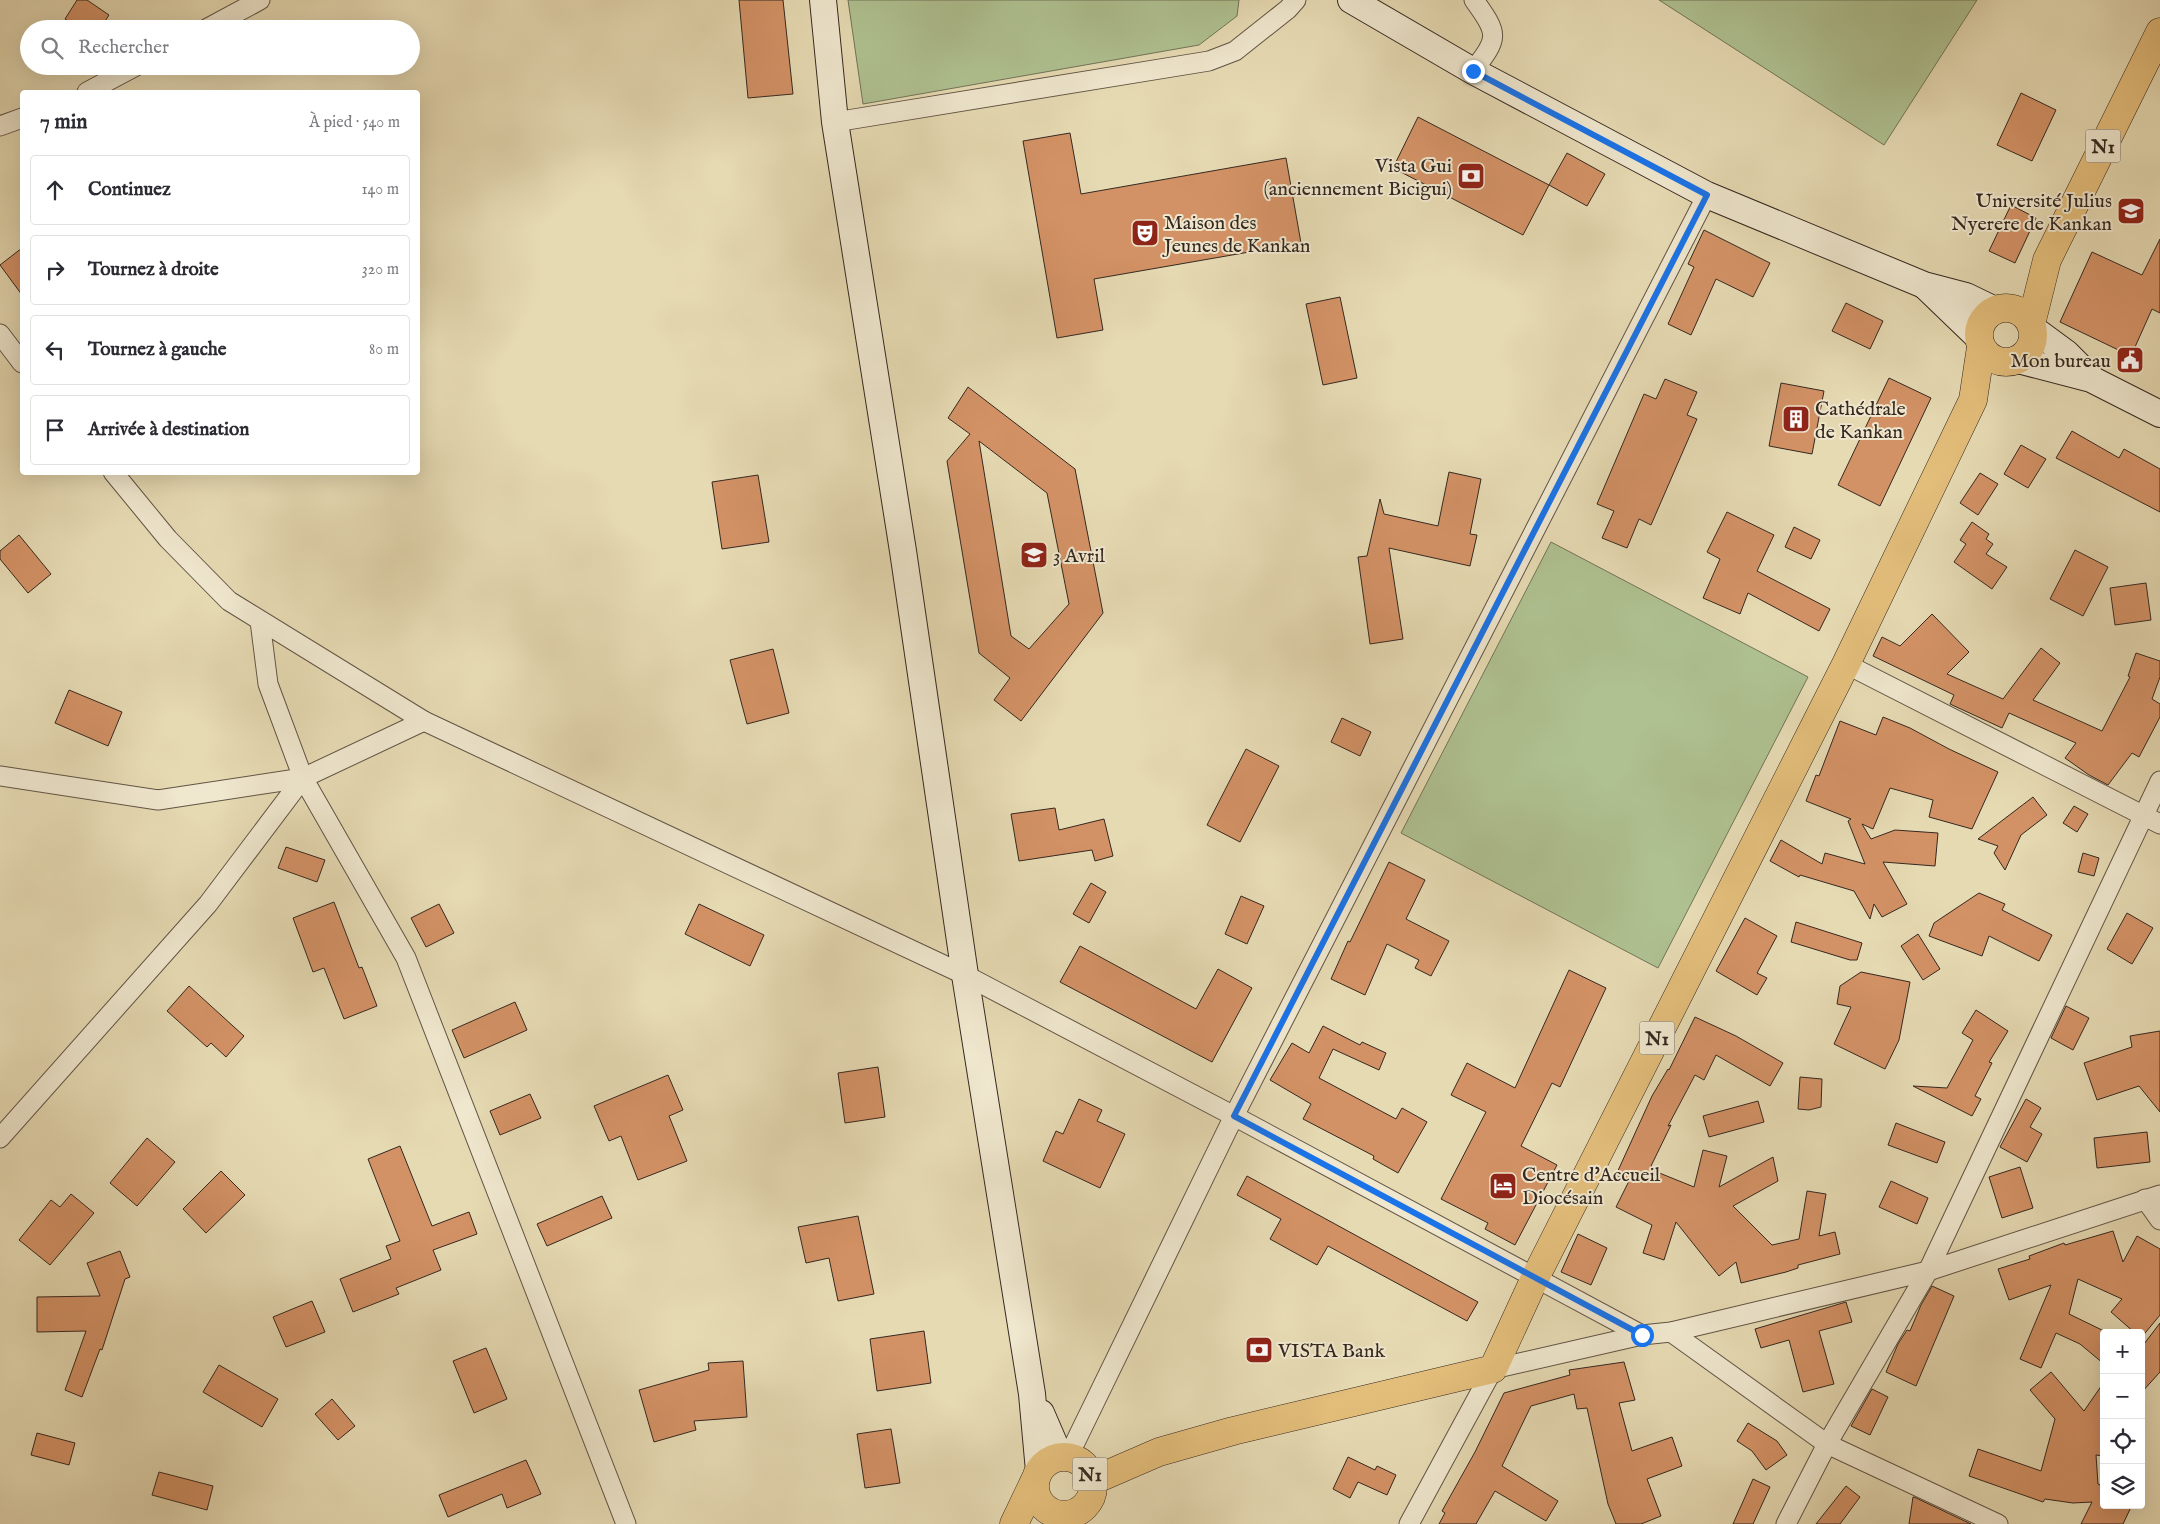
<!DOCTYPE html>
<html lang="fr">
<meta charset="utf-8">
<style>
:root{--surface:#fff;--page:#f2f2f3;--text:#2b2b33;--muted:#7c7c81;--line:#e1e1e2}
body{margin:0;font-family:"IM FELL English",serif;background:var(--page);color:var(--text)}
.controls{position:absolute;right:15px;bottom:15px;display:grid;overflow:hidden;border-radius:5px;box-shadow:0 5px 20px #0002}
.controls button{width:45px;height:45px;display:grid;place-items:center;padding:0;border:0;border-bottom:1px solid var(--line);background:var(--surface);color:var(--text);font:25px sans-serif}
.stop{position:absolute;width:15px;height:15px;margin:-11px;border:4px solid #1a73e8;border-radius:50%;background:#fff}
.stop.end{background:#1a73e8;border-color:#fff;box-shadow:0 1px 5px #0008}
.list{margin:0;padding:0;list-style:none}
h2{display:flex;justify-content:space-between;align-items:center;height:65px;margin:0;padding:0 20px;font-size:21px}
h2 small{font-size:16px;font-weight:400;color:var(--muted)}
.list li{display:grid;grid-template-columns:32px 1fr auto;gap:15px;align-items:center;box-sizing:border-box;height:70px;margin:0 10px 10px;padding:0 10px;border:1px solid var(--line);border-radius:5px}
.list b{display:block;font-size:19px;white-space:nowrap}
.list em{font-size:16px;font-style:normal;color:var(--muted)}
.icon{flex:none;width:28px;height:28px;fill:none;stroke:currentColor;stroke-width:2;stroke-linecap:round;stroke-linejoin:round}
.map{position:relative;flex:none;width:2160px;height:1524px;overflow:hidden}
.search{position:absolute;background:var(--surface);box-shadow:0 5px 20px #0002;left:20px;top:20px;width:400px;height:55px;display:flex;align-items:center;gap:12px;box-sizing:border-box;padding:0 18px;border-radius:28px;color:var(--muted);font-size:19px}
.panel{position:absolute;background:var(--surface);box-shadow:0 5px 20px #0002;left:20px;top:90px;width:400px;height:385px;border-radius:5px}
.map>svg:first-child{display:block}
.green{fill:#afc191;stroke:#727458}
.building{fill:#d39266;stroke:#352820;fill-rule:evenodd}
.lines{fill:none;stroke-linecap:round;stroke-linejoin:round}
.street-casing{stroke:#615445;stroke-width:21}
.secondary-casing{stroke:#352820;stroke-width:28}
.highway-casing{stroke:#352820;stroke-width:29}
.street{stroke:#efe7ce;stroke-width:19}
.secondary{stroke:#efe7ce;stroke-width:26}
.highway{stroke:#e3bd7a;stroke-width:28}
.route{stroke:#1a73e8;stroke-width:6}
.labels{text-anchor:middle;stroke-width:4;stroke-linejoin:round;paint-order:stroke}
.shield{fill:#efe7ce;stroke:#6d6154;stroke-width:1}
.shield-label{font-size:19px;font-weight:bold;fill:#352820}
.poi-label{font-size:20px;fill:#352820;stroke:#efe7ce;text-anchor:start}
</style>
<div class="map">
<svg width="2160" height="1524" viewBox="0 0 2160 1524">
<rect width="100%" height="100%" fill="#e6dab3"/>
<filter id="stains"><feTurbulence type="fractalNoise" baseFrequency=".004" numOctaves="4"/><feColorMatrix values="0 0 0 0 .2 0 0 0 0 .09 0 0 0 0 .02 0 0 0 .5 -.17"/></filter>
<radialGradient id="worn" r=".72"><stop offset=".6" stop-color="#630" stop-opacity="0"/><stop offset="1" stop-color="#630" stop-opacity=".3"/></radialGradient>
<g class="green">
<path d="M848 0H1239L1237 16 1199 45 863 104Z"/>
<path d="M1659 0H1977L1884 145Z"/>
<path d="M1551 542 1808 677 1658 968 1401 833Z"/>
</g>
<g class="building">
<path d="M77 0H87L109 15 100 29H80L65 19Z"/>
<path d="M739 0H783L793 94 748 98Z"/>
<path d="M2021 93 2056 110 2032 161 1997 145Z"/>
<path d="M1418 117 1549 185 1523 235 1393 168Z"/>
<path d="M1070 133 1081 194 1286 158 1301 243 1094 279 1103 330 1057 338 1023 141Z"/>
<path d="M1567 153 1605 174 1587 206 1549 185Z"/>
<path d="M2011 205 2036 218 2015 263 1989 251Z"/>
<path d="M1704 230 1770 263 1753 297 1716 279 1691 335 1668 324 1694 267 1688 264Z"/>
<path d="M2160 239V313L2152 309 2131 356 2060 322 2092 252 2142 275Z"/>
<path d="M22 248V295L0 265Z"/>
<path d="M1340 297 1357 378 1323 385 1306 304Z"/>
<path d="M1846 303 1883 321 1870 349 1832 331Z"/>
<path d="M1889 378 1931 398 1880 506 1838 485Z"/>
<path d="M1665 379 1697 392 1687 415 1697 419 1651 525 1639 519 1627 548 1602 538 1614 511 1597 504 1644 394 1656 399Z"/>
<path d="M1781 383 1824 391 1812 454 1769 446Z"/>
<path d="M968 387 1075 469 1103 613 1021 721 994 700 1010 678 979 653 947 461 970 434 948 418ZM979 441 1047 493 1069 604 1029 649 1011 636Z"/>
<path d="M2072 431 2119 458 2124 449 2160 469V512L2056 458Z"/>
<path d="M2021 445 2046 459 2028 488 2004 474Z"/>
<path d="M1449 472 1481 479 1470 534 1477 535 1470 566 1389 548 1403 639 1370 644 1358 557 1367 556 1380 499 1384 514 1438 526Z"/>
<path d="M1980 473 1998 484 1978 515 1960 503Z"/>
<path d="M758 475 769 542 722 549 712 482Z"/>
<path d="M1727 512 1774 535 1757 571 1830 609 1819 631 1748 593 1740 614 1703 598 1720 559 1707 552Z"/>
<path d="M1972 522 1989 534 1986 539 1993 544 1986 554 2007 567 1992 589 1954 562 1966 544 1960 540Z"/>
<path d="M1794 527 1820 540 1811 559 1785 547Z"/>
<path d="M19 535 51 574 28 593 0 559V551Z"/>
<path d="M2075 550 2108 567 2083 616 2050 599Z"/>
<path d="M2146 583 2151 620 2115 625 2110 588Z"/>
<path d="M1932 614 1969 652 1947 674 2003 699 2041 648 2060 663 2033 700 2102 731 2130 677 2128 676 2136 653 2160 661V677L2152 699 2160 704V717L2139 757 2132 753 2108 785 2089 775 2065 758 2076 743 2009 713 2002 728 1950 704 1954 695 1873 656 1882 637 1900 646Z"/>
<path d="M773 649 789 713 747 724 730 660Z"/>
<path d="M69 690 122 712 108 746 55 723Z"/>
<path d="M1883 717 1910 728 1949 749 1998 772 1972 829 1929 817 1933 800 1890 788 1873 829 1862 824 1871 839 1895 830 1938 833 1935 866 1883 862 1907 904 1882 917 1874 904 1870 919 1854 891 1800 875 1799 877 1770 861 1781 840 1822 864 1825 853 1865 864 1848 821 1851 819 1806 801 1816 775 1819 776 1840 721 1876 735Z"/>
<path d="M1342 718 1371 732 1360 756 1331 742Z"/>
<path d="M1246 749 1279 766 1240 842 1207 825Z"/>
<path d="M2033 797 2047 815 2021 835 2005 870 1994 853 1998 846 1978 839Z"/>
<path d="M2074 806 2088 814 2077 832 2063 823Z"/>
<path d="M1055 808 1059 830 1104 819 1113 856 1095 861 1092 850 1019 861 1011 814Z"/>
<path d="M286 847 325 860 317 882 278 868Z"/>
<path d="M2083 853 2099 858 2094 876 2078 872Z"/>
<path d="M1389 862 1425 880 1406 919 1449 941 1431 976 1415 968 1419 960 1387 944 1365 995 1331 979 1348 941 1350 942Z"/>
<path d="M1091 883 1106 892 1089 923 1073 914Z"/>
<path d="M1979 893 2005 904 2002 910 2052 935 2039 961 1989 936 1982 956 1929 936 1934 923Z"/>
<path d="M1241 896 1264 906 1247 944 1225 934Z"/>
<path d="M334 902 359 968 362 967 377 1006 344 1019 324 968 313 972 293 918Z"/>
<path d="M439 904 454 933 426 947 411 918Z"/>
<path d="M699 904 764 935 750 966 685 934Z"/>
<path d="M2127 913 2153 928 2132 964 2107 949Z"/>
<path d="M1745 918 1777 936 1757 973 1767 978 1757 995 1716 971Z"/>
<path d="M1796 922 1862 943 1857 960H1850L1791 942Z"/>
<path d="M1918 934 1940 969 1923 980 1901 946Z"/>
<path d="M1080 946 1196 1009 1218 969 1252 988 1212 1062 1060 982Z"/>
<path d="M1569 970 1606 988 1560 1087 1552 1083 1521 1146 1557 1165 1515 1245 1485 1229 1488 1223 1441 1199 1486 1112 1451 1095 1467 1063 1515 1088Z"/>
<path d="M1861 972 1910 982 1899 1040 1885 1069 1834 1044 1851 1007 1837 1004 1840 986Z"/>
<path d="M189 986 244 1036 226 1057 211 1043 207 1047 167 1011Z"/>
<path d="M515 1002 527 1030 464 1058 452 1030Z"/>
<path d="M2066 1006 2089 1018 2073 1050 2051 1038Z"/>
<path d="M1976 1010 2008 1031 1989 1062 1992 1063 1975 1096 1981 1099 1972 1116 1913 1086 1947 1088 1973 1040 1962 1033Z"/>
<path d="M1695 1017 1736 1036 1783 1063 1770 1086 1716 1055 1704 1080 1695 1075 1668 1126 1671 1125 1651 1166 1653 1167 1652 1170 1694 1187 1703 1150 1727 1156 1719 1187 1773 1157 1778 1181 1733 1206 1772 1245 1799 1239 1807 1191 1826 1194 1819 1236 1835 1232 1840 1254 1798 1265V1268L1786 1272 1741 1283 1736 1262 1719 1276 1676 1222 1664 1260 1643 1253 1652 1225 1616 1207 1629 1181 1616 1175 1652 1096 1668 1069 1669 1070Z"/>
<path d="M1323 1026 1360 1045 1362 1042 1386 1053 1379 1070 1333 1049 1319 1078 1396 1119 1402 1108 1427 1122 1398 1173 1373 1159 1374 1156 1303 1119 1311 1104 1270 1080 1292 1043 1309 1053Z"/>
<path d="M2160 1031V1112L2139 1086 2097 1100 2084 1063 2132 1047 2130 1036Z"/>
<path d="M878 1067 885 1117 845 1123 838 1073Z"/>
<path d="M668 1075 683 1110 669 1116 687 1161 638 1180 621 1136 609 1141 594 1106Z"/>
<path d="M1800 1077 1822 1079 1821 1107 1809 1110 1798 1109Z"/>
<path d="M530 1094 541 1118 500 1135 490 1111Z"/>
<path d="M1079 1099 1102 1110 1097 1121 1125 1134 1100 1188 1043 1161 1056 1131 1063 1134Z"/>
<path d="M2026 1099 2041 1108 2030 1127 2042 1134 2027 1162 2000 1147Z"/>
<path d="M1758 1101 1764 1122 1709 1137 1703 1116Z"/>
<path d="M1896 1123 1945 1142 1937 1163 1888 1145Z"/>
<path d="M2147 1132 2150 1162 2097 1168 2094 1138Z"/>
<path d="M147 1138 175 1162 137 1206 110 1183Z"/>
<path d="M400 1146 432 1226 469 1212 477 1234 433 1250 441 1270 396 1288 399 1294 353 1312 340 1279 391 1259 386 1246 400 1241 368 1159Z"/>
<path d="M2020 1167 2033 1208 2002 1218 1989 1177Z"/>
<path d="M221 1171 245 1195 206 1233 183 1209Z"/>
<path d="M1247 1176 1478 1302 1467 1321 1328 1246 1317 1265 1270 1239 1281 1219 1237 1195Z"/>
<path d="M1891 1181 1928 1198 1917 1224 1879 1207Z"/>
<path d="M71 1194 94 1213 50 1265 19 1240 51 1200 60 1207Z"/>
<path d="M602 1196 612 1218 547 1246 537 1224Z"/>
<path d="M858 1216 874 1294 838 1301 829 1258 806 1263 798 1227Z"/>
<path d="M2113 1231 2123 1262 2137 1236 2160 1249V1315L2141 1338V1333H2135L2111 1312 2122 1299 2078 1279 2069 1314 2104 1331V1364L2080 1344 2056 1333 2041 1368 2020 1359 2051 1285 2009 1300 1998 1269 2030 1259 2029 1256 2064 1243 2065 1245Z"/>
<path d="M1578 1234 1607 1248 1591 1285 1561 1272Z"/>
<path d="M120 1251 130 1277 125 1279 102 1350 100 1349 82 1397 65 1390 86 1331 37 1332V1297L100 1296 87 1263Z"/>
<path d="M1932 1286 1954 1296 1916 1386 1886 1372 1898 1344 1907 1330 1910 1331 1921 1305Z"/>
<path d="M312 1301 325 1332 286 1347 273 1317Z"/>
<path d="M1846 1302 1852 1322 1819 1331 1834 1384 1803 1392 1789 1340 1761 1348 1755 1329Z"/>
<path d="M2160 1323V1372L2141 1393V1348Z"/>
<path d="M924 1331 931 1383 877 1391 870 1339Z"/>
<path d="M486 1348 507 1399 474 1413 453 1361Z"/>
<path d="M743 1361 747 1417 694 1421 696 1430 654 1442 639 1390 709 1370 708 1363Z"/>
<path d="M1624 1362 1635 1400 1619 1403 1632 1451 1672 1437 1682 1466 1647 1479 1661 1516 1641 1524H1616L1608 1504 1587 1408 1577 1409 1574 1394 1531 1406 1502 1466 1558 1501 1546 1521 1495 1491 1476 1524H1439L1445 1513 1442 1511 1475 1452 1504 1393 1570 1375 1569 1370Z"/>
<path d="M219 1365 278 1399 262 1427 203 1392Z"/>
<path d="M2051 1372 2084 1411 2104 1382V1456L2096 1455 2098 1484 2100 1485 2104 1479V1505H2132L2123 1524H2081L2092 1502 2073 1503 2045 1499 2043 1502 1969 1476 1978 1449 2041 1471 2055 1419 2030 1390Z"/>
<path d="M1872 1389 1888 1397 1870 1435 1851 1426Z"/>
<path d="M332 1399 355 1426 338 1440 315 1414Z"/>
<path d="M1748 1423 1777 1441 1787 1455 1766 1470 1752 1451 1737 1441Z"/>
<path d="M891 1429 900 1483 865 1488 857 1434Z"/>
<path d="M37 1433 75 1443 69 1465 31 1455Z"/>
<path d="M1348 1457 1375 1470 1377 1466 1396 1475 1387 1495 1358 1482 1350 1498 1333 1489Z"/>
<path d="M526 1460 541 1494 507 1508 502 1494 448 1517 439 1495Z"/>
<path d="M159 1472 213 1486 207 1510 152 1495Z"/>
<path d="M1753 1479 1770 1487 1753 1524H1733Z"/>
<path d="M1846 1486 1860 1497 1840 1524H1816Z"/>
<path d="M1913 1497H1914L1971 1524H1909Z"/>
</g>
<g class="lines">
<defs>
<g id="street">
<path d="M206 29 260 0"/>
<path d="M1473 71C1499 37 1499 35 1474 0"/>
<path d="M87 92 136 66"/>
<path d="M835 122 1209 61 1235 51 1288 9 1296 0"/>
<path d="M0 126 22 118"/>
<path d="M0 334 22 363"/>
<path d="M113 472 168 539 229 601 424 721 965 975 1234 1116 1642 1335"/>
<path d="M260 621 268 684 303 778 406 958 626 1524"/>
<path d="M1846 664 2160 824"/>
<path d="M0 776 158 800 303 778 424 721"/>
<path d="M0 1138 208 904 303 778"/>
<path d="M2145 1199 2160 1220"/>
<path d="M1671 1332 1827 1444 1998 1524"/>
<path d="M1068 1457 1234 1116 1707 195"/>
<path d="M1060 1515 1061 1524"/>
<path d="M1409 1524 1493 1369 1642 1335 1671 1332 1928 1271 2160 1195"/>
<path d="M1786 1524 1827 1444 1928 1271 2160 781"/>
</g>
<g id="secondary">
<path d="M823 0 835 122 903 551 965 975 1032 1394 1039 1471"/>
<path d="M1351 0 1473 71 1707 195 1924 285 1966 296 1995 310"/>
<path d="M1925 286 1979 338"/>
<path d="M2032 328 2066 353 2091 378"/>
<path d="M2018 360 2091 379 2160 414"/>
<path d="M1041 1413 1060 1457"/>
</g>
<g id="highway">
<circle cx="2006" cy="335" r="27"/>
<path d="M2031 324 2047 260 2160 32"/>
<circle cx="1064" cy="1486" r="29"/>
<path d="M1092 1481 1159 1452 1233 1431 1493 1369 1535 1278 1846 664 1973 400 1981 347"/>
<path d="M1014 1524 1035 1480"/>
</g>
</defs>
<use href="#street" class="street-casing"/>
<use href="#secondary" class="secondary-casing"/>
<use href="#highway" class="highway-casing"/>
<use href="#street" class="street"/>
<use href="#secondary" class="secondary"/>
<use href="#highway" class="highway"/>
</g>
<g class="lines">
<path class="route" d="M1473 71 1707 195 1234 1116 1642 1335"/>
</g>
<defs>
<symbol id="bank-square" viewBox="-11 -11 22 22"><rect x="-9" y="-9" width="18" height="18" rx="4" fill="#8f2418" stroke="#efe7ce"/><path d="M-6-4H6V4H-6ZM0-2.3a2.3 2.3 0 1 0 0 4.6a2.3 2.3 0 1 0 0-4.6Z" fill="#fff"/></symbol>
<symbol id="university-square" viewBox="-11 -11 22 22"><rect x="-9" y="-9" width="18" height="18" rx="4" fill="#8f2418" stroke="#efe7ce"/><path d="M0-5L7-2L0 1L-7-2ZM-4 1L0 2.5L4 1V4Q0 6-4 4Z" fill="#fff"/></symbol>
<symbol id="theatre-square" viewBox="-11 -11 22 22"><rect x="-9" y="-9" width="18" height="18" rx="4" fill="#8f2418" stroke="#efe7ce"/><path d="M-5-5.5Q0-4 5-5.5V0Q5 5 0 6Q-5 5-5 0ZM-3.3-2.5H-1v1.5H-3.3ZM1-2.5H3.3v1.5H1ZM-2.8 1Q0 5.5 2.8 1Z" fill="#fff"/></symbol>
<symbol id="civic-square" viewBox="-11 -11 22 22"><rect x="-9" y="-9" width="18" height="18" rx="4" fill="#8f2418" stroke="#efe7ce"/><path d="M-.6-6.5H3V-4.5H.6V-3L4-1V1h2V6H-6V1h2V-1L-.6-3ZM-1.2 2.5V6h2.4V2.5Z" fill="#fff"/></symbol>
<symbol id="building-square" viewBox="-11 -11 22 22"><rect x="-9" y="-9" width="18" height="18" rx="4" fill="#8f2418" stroke="#efe7ce"/><path d="M-4-6H4V6H1V3H-1V6H-4ZM-2.5-4.3h1.7v1.8h-1.7ZM.8-4.3h1.7v1.8H.8ZM-2.5-1h1.7V.8h-1.7ZM.8-1h1.7V.8H.8Z" fill="#fff"/></symbol>
<symbol id="hotel-square" viewBox="-11 -11 22 22"><rect x="-9" y="-9" width="18" height="18" rx="4" fill="#8f2418" stroke="#efe7ce"/><path d="M-6-4.5h1.5V1H6V5H4.5V3h-9V5H-6ZM-4 0a1.8 1.8 0 1 1 3.6 0ZM.5 0V-2.5h3Q6-2.5 6 0Z" fill="#fff"/></symbol>
</defs>
<g fill-rule="evenodd">
<use href="#bank-square" x="1455" y="160" width="32" height="32"/>
<use href="#university-square" x="2115" y="195" width="32" height="32"/>
<use href="#theatre-square" x="1129" y="217" width="32" height="32"/>
<use href="#civic-square" x="2114" y="344" width="32" height="32"/>
<use href="#building-square" x="1780" y="403" width="32" height="32"/>
<use href="#university-square" x="1018" y="539" width="32" height="32"/>
<use href="#hotel-square" x="1487" y="1170" width="32" height="32"/>
<use href="#bank-square" x="1243" y="1334" width="32" height="32"/>
</g>
<g class="labels">
<g class="shield">
<rect x="2085.5" y="129.5" width="35" height="33" rx="4"/>
<rect x="1639.5" y="1021.5" width="35" height="33" rx="4"/>
<rect x="1072.5" y="1457.5" width="35" height="33" rx="4"/>
</g>
<g class="shield-label">
<text x="2103" y="153">N1</text>
<text x="1657" y="1045">N1</text>
<text x="1090" y="1481">N1</text>
</g>
<g class="poi-label">
<text x="1452" y="172" text-anchor="end">Vista Gui<tspan x="1452" dy="23">(anciennement Bicigui)</tspan></text>
<text x="2112" y="207" text-anchor="end">Université Julius<tspan x="2112" dy="23">Nyerere de Kankan</tspan></text>
<text x="1164" y="229">Maison des<tspan x="1164" dy="23">Jeunes de Kankan</tspan></text>
<text x="2111" y="367" text-anchor="end">Mon bureau</text>
<text x="1815" y="415">Cathédrale<tspan x="1815" dy="23">de Kankan</tspan></text>
<text x="1053" y="562">3 Avril</text>
<text x="1522" y="1181">Centre d'Accueil<tspan x="1522" dy="23">Diocésain</tspan></text>
<text x="1278" y="1357">VISTA Bank</text>
</g>
</g>
<rect width="100%" height="100%" filter="url(#stains)"/>
<rect width="100%" height="100%" fill="url(#worn)"/>
</svg>
<div class="controls">
<button>+</button>
<button>−</button>
<button><svg class="icon" aria-label="locate" viewBox="0 0 24 24"><circle cx="12" cy="12" r="6"/><path d="M12 2v4M12 18v4M2 12h4M18 12h4"/></svg></button>
<button><svg class="icon" aria-label="layers" viewBox="0 0 24 24"><path d="M12 4l9 5-9 5-9-5zM3 14l9 5 9-5"/></svg></button>
</div>
<div class="stop" style="left:1642px;top:1335px"></div>
<div class="stop end" style="left:1473px;top:71px"></div>
<div class="search"><svg class="icon" aria-label="search" viewBox="0 0 24 24"><circle cx="10" cy="10" r="6"/><path d="M15 15l6 6"/></svg>Rechercher</div>
<section class="panel">
<h2>7 min<small>À pied · 540 m</small></h2>
<ul class="list">
<li><svg class="icon" aria-label="ahead" viewBox="0 0 24 24"><path d="M12 20V5M6 11l6-6 6 6"/></svg><div><b>Continuez</b></div><em>140 m</em></li>
<li><svg class="icon" aria-label="right" viewBox="0 0 24 24"><path d="M7 20v-9h11M14 6l5 5-5 5"/></svg><div><b>Tournez à droite</b></div><em>320 m</em></li>
<li><svg class="icon" aria-label="left" viewBox="0 0 24 24"><path d="M17 20v-9H6M10 6l-5 5 5 5"/></svg><div><b>Tournez à gauche</b></div><em>80 m</em></li>
<li><svg class="icon" aria-label="arrive" viewBox="0 0 24 24"><path d="M6 21V4h12l-3 4 3 4H6"/></svg><div><b>Arrivée à destination</b></div></li>
</ul>
</section>
</div>
